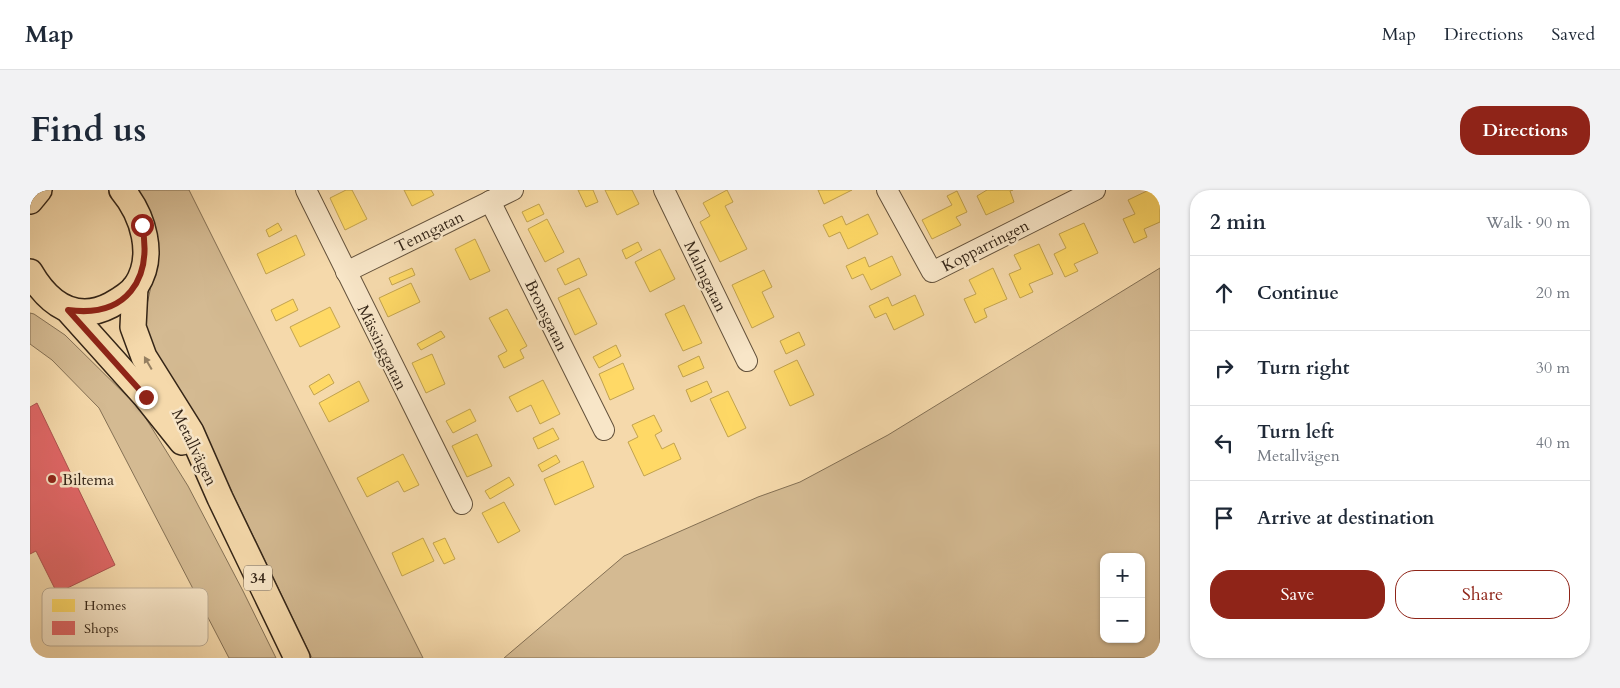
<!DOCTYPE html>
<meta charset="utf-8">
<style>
:root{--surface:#fff;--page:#f2f2f3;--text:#1f2937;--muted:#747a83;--line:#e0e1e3;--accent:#8f2418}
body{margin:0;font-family:Cardo,serif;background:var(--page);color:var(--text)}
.controls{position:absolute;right:15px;bottom:15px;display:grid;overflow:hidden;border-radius:10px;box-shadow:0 1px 4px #0004}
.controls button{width:45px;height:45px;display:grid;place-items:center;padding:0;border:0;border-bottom:1px solid var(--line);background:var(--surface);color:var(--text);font:25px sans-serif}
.stop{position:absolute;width:15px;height:15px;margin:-11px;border:4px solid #8f2418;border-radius:50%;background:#fff}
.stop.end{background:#8f2418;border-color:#fff;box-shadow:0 1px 5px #0008}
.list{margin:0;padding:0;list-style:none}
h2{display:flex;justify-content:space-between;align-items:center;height:65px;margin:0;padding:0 20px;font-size:21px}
h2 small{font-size:16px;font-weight:400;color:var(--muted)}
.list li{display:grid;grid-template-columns:32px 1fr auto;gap:15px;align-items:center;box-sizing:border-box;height:75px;padding:0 20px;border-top:1px solid var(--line)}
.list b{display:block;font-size:19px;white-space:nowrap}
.list p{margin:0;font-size:16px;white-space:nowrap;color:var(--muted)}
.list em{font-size:16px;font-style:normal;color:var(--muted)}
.actions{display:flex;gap:10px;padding:15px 20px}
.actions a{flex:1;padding:11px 0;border:1px solid var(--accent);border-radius:20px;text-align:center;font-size:18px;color:var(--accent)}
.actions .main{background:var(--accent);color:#fff}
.icon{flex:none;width:28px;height:28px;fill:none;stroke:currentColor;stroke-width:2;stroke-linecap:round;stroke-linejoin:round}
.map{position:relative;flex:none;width:1130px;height:468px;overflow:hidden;border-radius:20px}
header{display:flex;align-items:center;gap:30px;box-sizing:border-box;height:70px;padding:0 25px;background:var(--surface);border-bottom:1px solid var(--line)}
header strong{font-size:24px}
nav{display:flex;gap:28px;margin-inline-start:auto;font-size:18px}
.intro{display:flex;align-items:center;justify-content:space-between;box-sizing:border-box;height:120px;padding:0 30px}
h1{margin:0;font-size:35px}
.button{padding:12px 22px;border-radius:20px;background:var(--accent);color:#fff;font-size:18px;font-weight:700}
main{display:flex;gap:30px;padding:0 30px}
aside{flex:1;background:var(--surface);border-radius:20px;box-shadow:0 1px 4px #0004}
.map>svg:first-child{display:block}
.green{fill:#d4ba92;stroke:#847054;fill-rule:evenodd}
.homes{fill:#ffd966;stroke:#c2a34e}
.shops{fill:#e06666;stroke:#ac524e}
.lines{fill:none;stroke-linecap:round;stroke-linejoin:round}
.minor-casing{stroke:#64523c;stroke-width:22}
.major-casing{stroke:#342517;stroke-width:28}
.minor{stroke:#f8e6c8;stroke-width:20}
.major{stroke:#f5d9ab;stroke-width:25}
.oneway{fill:#947f61}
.route{stroke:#8f2418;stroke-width:6}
.poi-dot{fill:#8f2418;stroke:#f8e6c8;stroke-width:2}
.labels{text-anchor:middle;stroke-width:5;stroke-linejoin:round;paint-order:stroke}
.shield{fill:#f8e6c8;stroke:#6f5f4c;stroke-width:1}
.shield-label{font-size:15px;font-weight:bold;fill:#342517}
.street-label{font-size:16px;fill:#342517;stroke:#f8e6c8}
.poi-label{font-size:16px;fill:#342517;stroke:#f8e6c8;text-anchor:start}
.key{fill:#f8e6c8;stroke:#bdac93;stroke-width:1}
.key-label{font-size:14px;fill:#342517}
</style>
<header>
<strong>Map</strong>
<nav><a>Map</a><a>Directions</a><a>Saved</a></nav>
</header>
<div class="intro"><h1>Find us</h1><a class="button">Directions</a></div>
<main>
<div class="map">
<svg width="1130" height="468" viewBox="0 0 1130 468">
<rect width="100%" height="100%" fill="#f5d9ab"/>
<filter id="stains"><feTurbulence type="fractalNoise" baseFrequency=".004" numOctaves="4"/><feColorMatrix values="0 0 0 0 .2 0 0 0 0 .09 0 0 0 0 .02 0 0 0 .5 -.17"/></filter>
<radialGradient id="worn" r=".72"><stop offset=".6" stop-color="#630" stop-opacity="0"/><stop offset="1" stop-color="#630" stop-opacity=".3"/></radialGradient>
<g class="green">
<path d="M106 0H159L393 468H282L188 273 118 155 114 128 127 69Z"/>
<path d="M1130 78V468H474L594 366 728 307 770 292 858 245ZM1074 367H1111V449H1074Z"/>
<path d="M0 123 4 124 35 145 110 219 158 296 213 401 246 468H199L69 218 22 170 0 154Z"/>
</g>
<g class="homes">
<path d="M316 0H322L337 29 315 40 300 8Z"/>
<path d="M374 0H401L404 5 382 16Z"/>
<path d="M548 0H563L568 12 556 17Z"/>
<path d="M575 0H602L609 14 587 25Z"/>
<path d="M697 0 703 12 695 16 717 59 690 72 670 32 680 26 673 13Z"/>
<path d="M788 0H822L794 14Z"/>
<path d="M957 0H983L980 1 984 12 956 25 947 6Z"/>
<path d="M1119 0H1124L1130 14V32L1114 39 1117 47 1104 53 1093 29 1105 24 1098 10Z"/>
<path d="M927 1 937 22 926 27 931 35 902 49 892 30 922 15 917 6Z"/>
<path d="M509 14 514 24 497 32 492 22Z"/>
<path d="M838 24 848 44 818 59 810 42 799 47 793 35 812 26 816 35Z"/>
<path d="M517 29 534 62 515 72 498 39Z"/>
<path d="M248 33 252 40 239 47 236 40Z"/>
<path d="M1054 33 1068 63 1044 74 1048 81 1035 87 1024 64 1036 58 1029 44Z"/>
<path d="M266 45 275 65 236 84 227 64Z"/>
<path d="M445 49 460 81 440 90 425 59Z"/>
<path d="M608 52 612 60 596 69 592 60Z"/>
<path d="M1009 54 1023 84 999 94 1003 102 990 108 979 84 991 79 984 65Z"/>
<path d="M630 59 645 89 620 102 605 72Z"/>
<path d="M862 66 871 85 841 100 833 84 822 89 816 76 835 67 839 77Z"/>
<path d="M549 68 557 85 535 95 527 79Z"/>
<path d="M382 78 385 85 362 95 359 88Z"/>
<path d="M963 78 977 109 954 119 957 127 945 133 934 109 946 104 939 90Z"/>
<path d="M734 80 742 97 732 102 744 127 722 138 702 95Z"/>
<path d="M381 93 390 112 358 127 349 108Z"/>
<path d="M549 98 567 134 545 145 528 108Z"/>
<path d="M885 105 894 125 864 140 856 123 845 128 839 116 858 107 862 116Z"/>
<path d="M263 109 268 120 246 131 241 120Z"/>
<path d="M654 115 672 153 653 161 635 124Z"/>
<path d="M300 117 310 137 270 157 260 137Z"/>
<path d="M477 119 497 156 490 160 494 168 474 178 468 166 477 161 459 128Z"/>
<path d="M411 141 415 147 391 160 387 154Z"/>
<path d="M769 142 775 155 756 164 750 151Z"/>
<path d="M586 155 591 166 569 178 563 167Z"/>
<path d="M402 164 415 194 396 203 382 173Z"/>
<path d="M669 166 674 178 653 187 648 176Z"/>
<path d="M767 170 784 205 760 216 744 181Z"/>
<path d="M593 173 604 199 580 210 569 184Z"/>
<path d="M299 184 304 193 284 205 279 196Z"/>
<path d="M513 190 530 224 510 234 501 215 487 222 479 207Z"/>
<path d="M329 191 339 211 299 232 289 213Z"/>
<path d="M677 191 682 202 661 212 656 200Z"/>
<path d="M698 201 716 238 698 247 680 209Z"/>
<path d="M440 219 446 231 423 243 416 231Z"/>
<path d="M624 225 632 241 625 245 632 259 644 253 651 269 614 286 598 252 608 247 602 235Z"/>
<path d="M523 238 529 249 508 259 503 248Z"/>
<path d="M447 244 462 276 437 287 422 256Z"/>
<path d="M373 264 389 295 374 302 368 291 337 307 327 288Z"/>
<path d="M526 265 530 272 512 282 508 275Z"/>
<path d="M553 271 564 297 525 315 514 289Z"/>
<path d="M479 287 484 295 460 309 455 301Z"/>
<path d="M474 312 490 341 468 353 452 323Z"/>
<path d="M393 348 404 371 372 386 362 363Z"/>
<path d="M415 348 425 369 414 374 403 353Z"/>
</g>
<path class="shops" d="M7 213 85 375 27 403 6 361 0 364V217Z"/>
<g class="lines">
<defs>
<g id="minor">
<path d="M276 0 432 314"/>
<path d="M634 0 717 171"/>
<path d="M857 0 902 82 1065 0"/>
<path d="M460 11 574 240"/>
<path d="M316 82 483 0"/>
</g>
<g id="major">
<path d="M0 11 9 0"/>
<path d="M0 82C18 113 45 134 81 115 90 110 100 104 106 96 126 66 113 25 92 0"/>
<path d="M105 97 103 137 114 167 161 242 190 308 267 468"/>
<path d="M38 120 116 207 152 252"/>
</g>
</defs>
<use href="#minor" class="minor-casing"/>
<use href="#major" class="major-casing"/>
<use href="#minor" class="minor"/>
<use href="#major" class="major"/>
</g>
<defs><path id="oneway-solid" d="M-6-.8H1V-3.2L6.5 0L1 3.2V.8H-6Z" transform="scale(1.25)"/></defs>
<use class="oneway" href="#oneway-solid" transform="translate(118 173) rotate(-120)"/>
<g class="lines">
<path class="route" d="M112 35C123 90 96 128 38 120L116 207"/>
</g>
<circle class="poi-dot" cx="22" cy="289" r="5"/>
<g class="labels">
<rect class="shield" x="214" y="375.5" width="28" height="25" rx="4"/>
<g class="shield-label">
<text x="228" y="393">34</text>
</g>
<g class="street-label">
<text transform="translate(399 41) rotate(-26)" y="6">Tenngatan</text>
<text transform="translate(955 55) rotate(-27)" y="6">Kopparringen</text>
<text transform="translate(676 86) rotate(64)" y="6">Malmgatan</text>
<text transform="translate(517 125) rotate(64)" y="6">Bronsgatan</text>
<text transform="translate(353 157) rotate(64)" y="6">Mässinggatan</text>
<text transform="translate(165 257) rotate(64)" y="6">Metallvägen</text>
</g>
<g class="poi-label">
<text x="32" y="295">Biltema</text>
</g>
</g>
<rect x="12" y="398" width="166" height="58" rx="8" class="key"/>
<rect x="22" y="409" width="23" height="13" fill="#ffd966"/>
<rect x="22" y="431" width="23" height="14" fill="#e06666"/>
<g class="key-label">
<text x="54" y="420">Homes</text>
<text x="54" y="443">Shops</text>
</g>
<rect width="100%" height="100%" filter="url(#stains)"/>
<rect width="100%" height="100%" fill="url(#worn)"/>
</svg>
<div class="controls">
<button>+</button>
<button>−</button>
</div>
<div class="stop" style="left:112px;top:35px"></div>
<div class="stop end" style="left:116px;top:207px"></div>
</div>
<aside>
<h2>2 min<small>Walk · 90 m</small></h2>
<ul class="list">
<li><svg class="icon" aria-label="ahead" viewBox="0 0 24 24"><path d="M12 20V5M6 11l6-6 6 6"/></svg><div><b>Continue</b></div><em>20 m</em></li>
<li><svg class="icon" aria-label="right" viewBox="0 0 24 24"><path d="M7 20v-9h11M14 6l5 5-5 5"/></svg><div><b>Turn right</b></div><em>30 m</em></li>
<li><svg class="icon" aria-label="left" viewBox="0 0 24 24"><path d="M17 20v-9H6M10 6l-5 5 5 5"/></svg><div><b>Turn left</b><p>Metallvägen</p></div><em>40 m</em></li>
<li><svg class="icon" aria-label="arrive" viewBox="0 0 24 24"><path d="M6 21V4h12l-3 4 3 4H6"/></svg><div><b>Arrive at destination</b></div></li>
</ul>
<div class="actions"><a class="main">Save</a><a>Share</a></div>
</aside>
</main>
